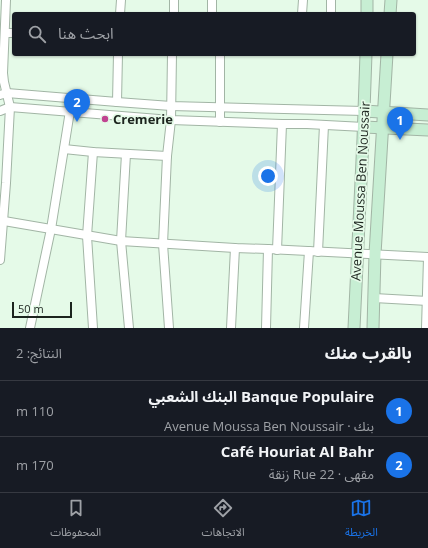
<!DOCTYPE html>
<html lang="ar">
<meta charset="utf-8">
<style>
:root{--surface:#171b24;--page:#242831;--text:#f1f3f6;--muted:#9ea1a6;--line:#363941;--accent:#1a73e8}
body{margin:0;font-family:"Open Sans","Noto Sans Arabic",sans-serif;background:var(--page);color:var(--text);direction:rtl}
.scale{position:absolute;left:12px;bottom:10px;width:60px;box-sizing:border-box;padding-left:4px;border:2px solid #1c241e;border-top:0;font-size:11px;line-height:14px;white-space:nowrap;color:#1c241e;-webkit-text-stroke:3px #e5fae8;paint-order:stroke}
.you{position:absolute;left:268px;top:176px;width:14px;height:14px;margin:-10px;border:3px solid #fff;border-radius:50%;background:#1a73e8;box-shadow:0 0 0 6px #1a73e833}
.badge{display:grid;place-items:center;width:26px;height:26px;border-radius:50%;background:var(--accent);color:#fff;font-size:13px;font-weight:700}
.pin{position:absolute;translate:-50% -33px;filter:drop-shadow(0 1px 2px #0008)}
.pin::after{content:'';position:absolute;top:21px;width:14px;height:12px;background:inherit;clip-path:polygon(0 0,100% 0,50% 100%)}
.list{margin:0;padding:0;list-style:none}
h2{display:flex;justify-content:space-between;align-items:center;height:52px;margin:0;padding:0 16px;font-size:17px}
h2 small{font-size:13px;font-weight:400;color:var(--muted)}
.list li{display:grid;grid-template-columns:26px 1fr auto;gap:12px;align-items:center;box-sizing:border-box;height:56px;padding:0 16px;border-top:1px solid var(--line)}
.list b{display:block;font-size:15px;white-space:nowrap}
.list p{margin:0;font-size:13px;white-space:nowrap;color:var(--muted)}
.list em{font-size:13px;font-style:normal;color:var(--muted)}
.icon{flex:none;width:22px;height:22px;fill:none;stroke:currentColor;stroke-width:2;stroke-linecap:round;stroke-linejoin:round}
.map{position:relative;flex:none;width:428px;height:328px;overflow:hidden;direction:ltr}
.search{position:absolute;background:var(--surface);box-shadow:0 1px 3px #0004;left:12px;right:12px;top:12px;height:44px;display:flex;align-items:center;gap:10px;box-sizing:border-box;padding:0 14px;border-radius:4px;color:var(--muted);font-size:15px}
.sheet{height:164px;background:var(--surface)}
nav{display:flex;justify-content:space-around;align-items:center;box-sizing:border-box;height:56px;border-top:1px solid var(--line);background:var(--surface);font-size:11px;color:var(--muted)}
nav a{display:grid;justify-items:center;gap:2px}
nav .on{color:var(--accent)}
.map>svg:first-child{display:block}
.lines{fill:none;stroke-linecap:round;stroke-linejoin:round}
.street-casing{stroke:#a2b5a5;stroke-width:10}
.secondary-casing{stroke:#a2b5a5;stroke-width:13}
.street{stroke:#fff;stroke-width:8}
.secondary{stroke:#c7eed3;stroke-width:11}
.poi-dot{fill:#c04391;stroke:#e5fae8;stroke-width:1.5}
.labels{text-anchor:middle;stroke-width:3.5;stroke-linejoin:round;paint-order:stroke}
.poi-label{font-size:13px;font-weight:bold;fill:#1c241e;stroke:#e5fae8;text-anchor:start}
.street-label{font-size:13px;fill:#1c241e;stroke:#e5fae8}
</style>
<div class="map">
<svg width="428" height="328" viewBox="0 0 428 328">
<rect width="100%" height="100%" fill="#e5fae8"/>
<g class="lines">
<defs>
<g id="street">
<path d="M120 14 121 0"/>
<path d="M174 14V0"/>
<path d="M212 14V0"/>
<path d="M302 14 303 0"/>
<path d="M331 14V0"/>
<path d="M5 33H14"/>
<path d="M220 54V122"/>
<path d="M0 95 7 93 117 102 171 106 364 111"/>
<path d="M117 102 118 54"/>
<path d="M0 111 10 107 171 120 282 124H307L364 127"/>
<path d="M64 149 93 152 167 156"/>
<path d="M93 152 87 236 93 328"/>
<path d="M126 154 121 241 129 328"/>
<path d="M4 221 121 241 235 248 268 249 428 257"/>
<path d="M277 250 282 124"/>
<path d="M318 252 324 125"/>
<path d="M0 260 6 183 10 107 4 82 3 73 6 0"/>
<path d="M374 298 428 301"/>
<path d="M30 328 51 229 70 111"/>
<path d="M169 328 163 244 167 156 171 120 172 54"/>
<path d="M231 328 235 248"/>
<path d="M266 328 268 249"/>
<path d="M304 328 309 251"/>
<path d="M426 328 428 258"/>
</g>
<g id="secondary">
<path d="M367 14V0"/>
<path d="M390 14 391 0"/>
<path d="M364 111 428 115"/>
<path d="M364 127 428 130"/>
<path d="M354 328 363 139 366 54"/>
<path d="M373 328 375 254 387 54"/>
</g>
</defs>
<use href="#street" class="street-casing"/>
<use href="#secondary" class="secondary-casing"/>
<use href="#street" class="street"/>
<use href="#secondary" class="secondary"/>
</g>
<circle class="poi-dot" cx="105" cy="119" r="4"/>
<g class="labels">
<g class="poi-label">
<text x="113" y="124">Cremerie</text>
</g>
<g class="street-label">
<text transform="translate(360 191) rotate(-87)" y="5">Avenue Moussa Ben Noussair</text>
</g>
</g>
</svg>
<div class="scale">50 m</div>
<div class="you"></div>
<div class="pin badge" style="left:400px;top:140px">1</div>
<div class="pin badge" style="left:77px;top:122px">2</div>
<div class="search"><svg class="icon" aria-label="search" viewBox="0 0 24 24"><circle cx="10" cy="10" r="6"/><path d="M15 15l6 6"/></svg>ابحث هنا</div>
</div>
<section class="sheet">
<h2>بالقرب منك<small>النتائج: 2</small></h2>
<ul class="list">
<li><span class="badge">1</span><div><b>Banque Populaire البنك الشعبي</b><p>بنك · Avenue Moussa Ben Noussair</p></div><em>110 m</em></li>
<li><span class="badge">2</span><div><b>Café Houriat Al Bahr</b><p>مقهى · Rue 22 زنقة</p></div><em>170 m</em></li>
</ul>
</section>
<nav>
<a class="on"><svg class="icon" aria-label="map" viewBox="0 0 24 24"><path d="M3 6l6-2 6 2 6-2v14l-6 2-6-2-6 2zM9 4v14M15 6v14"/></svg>الخريطة</a>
<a><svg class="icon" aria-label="directions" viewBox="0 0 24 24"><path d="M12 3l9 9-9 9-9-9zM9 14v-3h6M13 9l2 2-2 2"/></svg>الاتجاهات</a>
<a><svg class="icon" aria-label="saved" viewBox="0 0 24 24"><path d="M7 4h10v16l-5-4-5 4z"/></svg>المحفوظات</a>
</nav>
